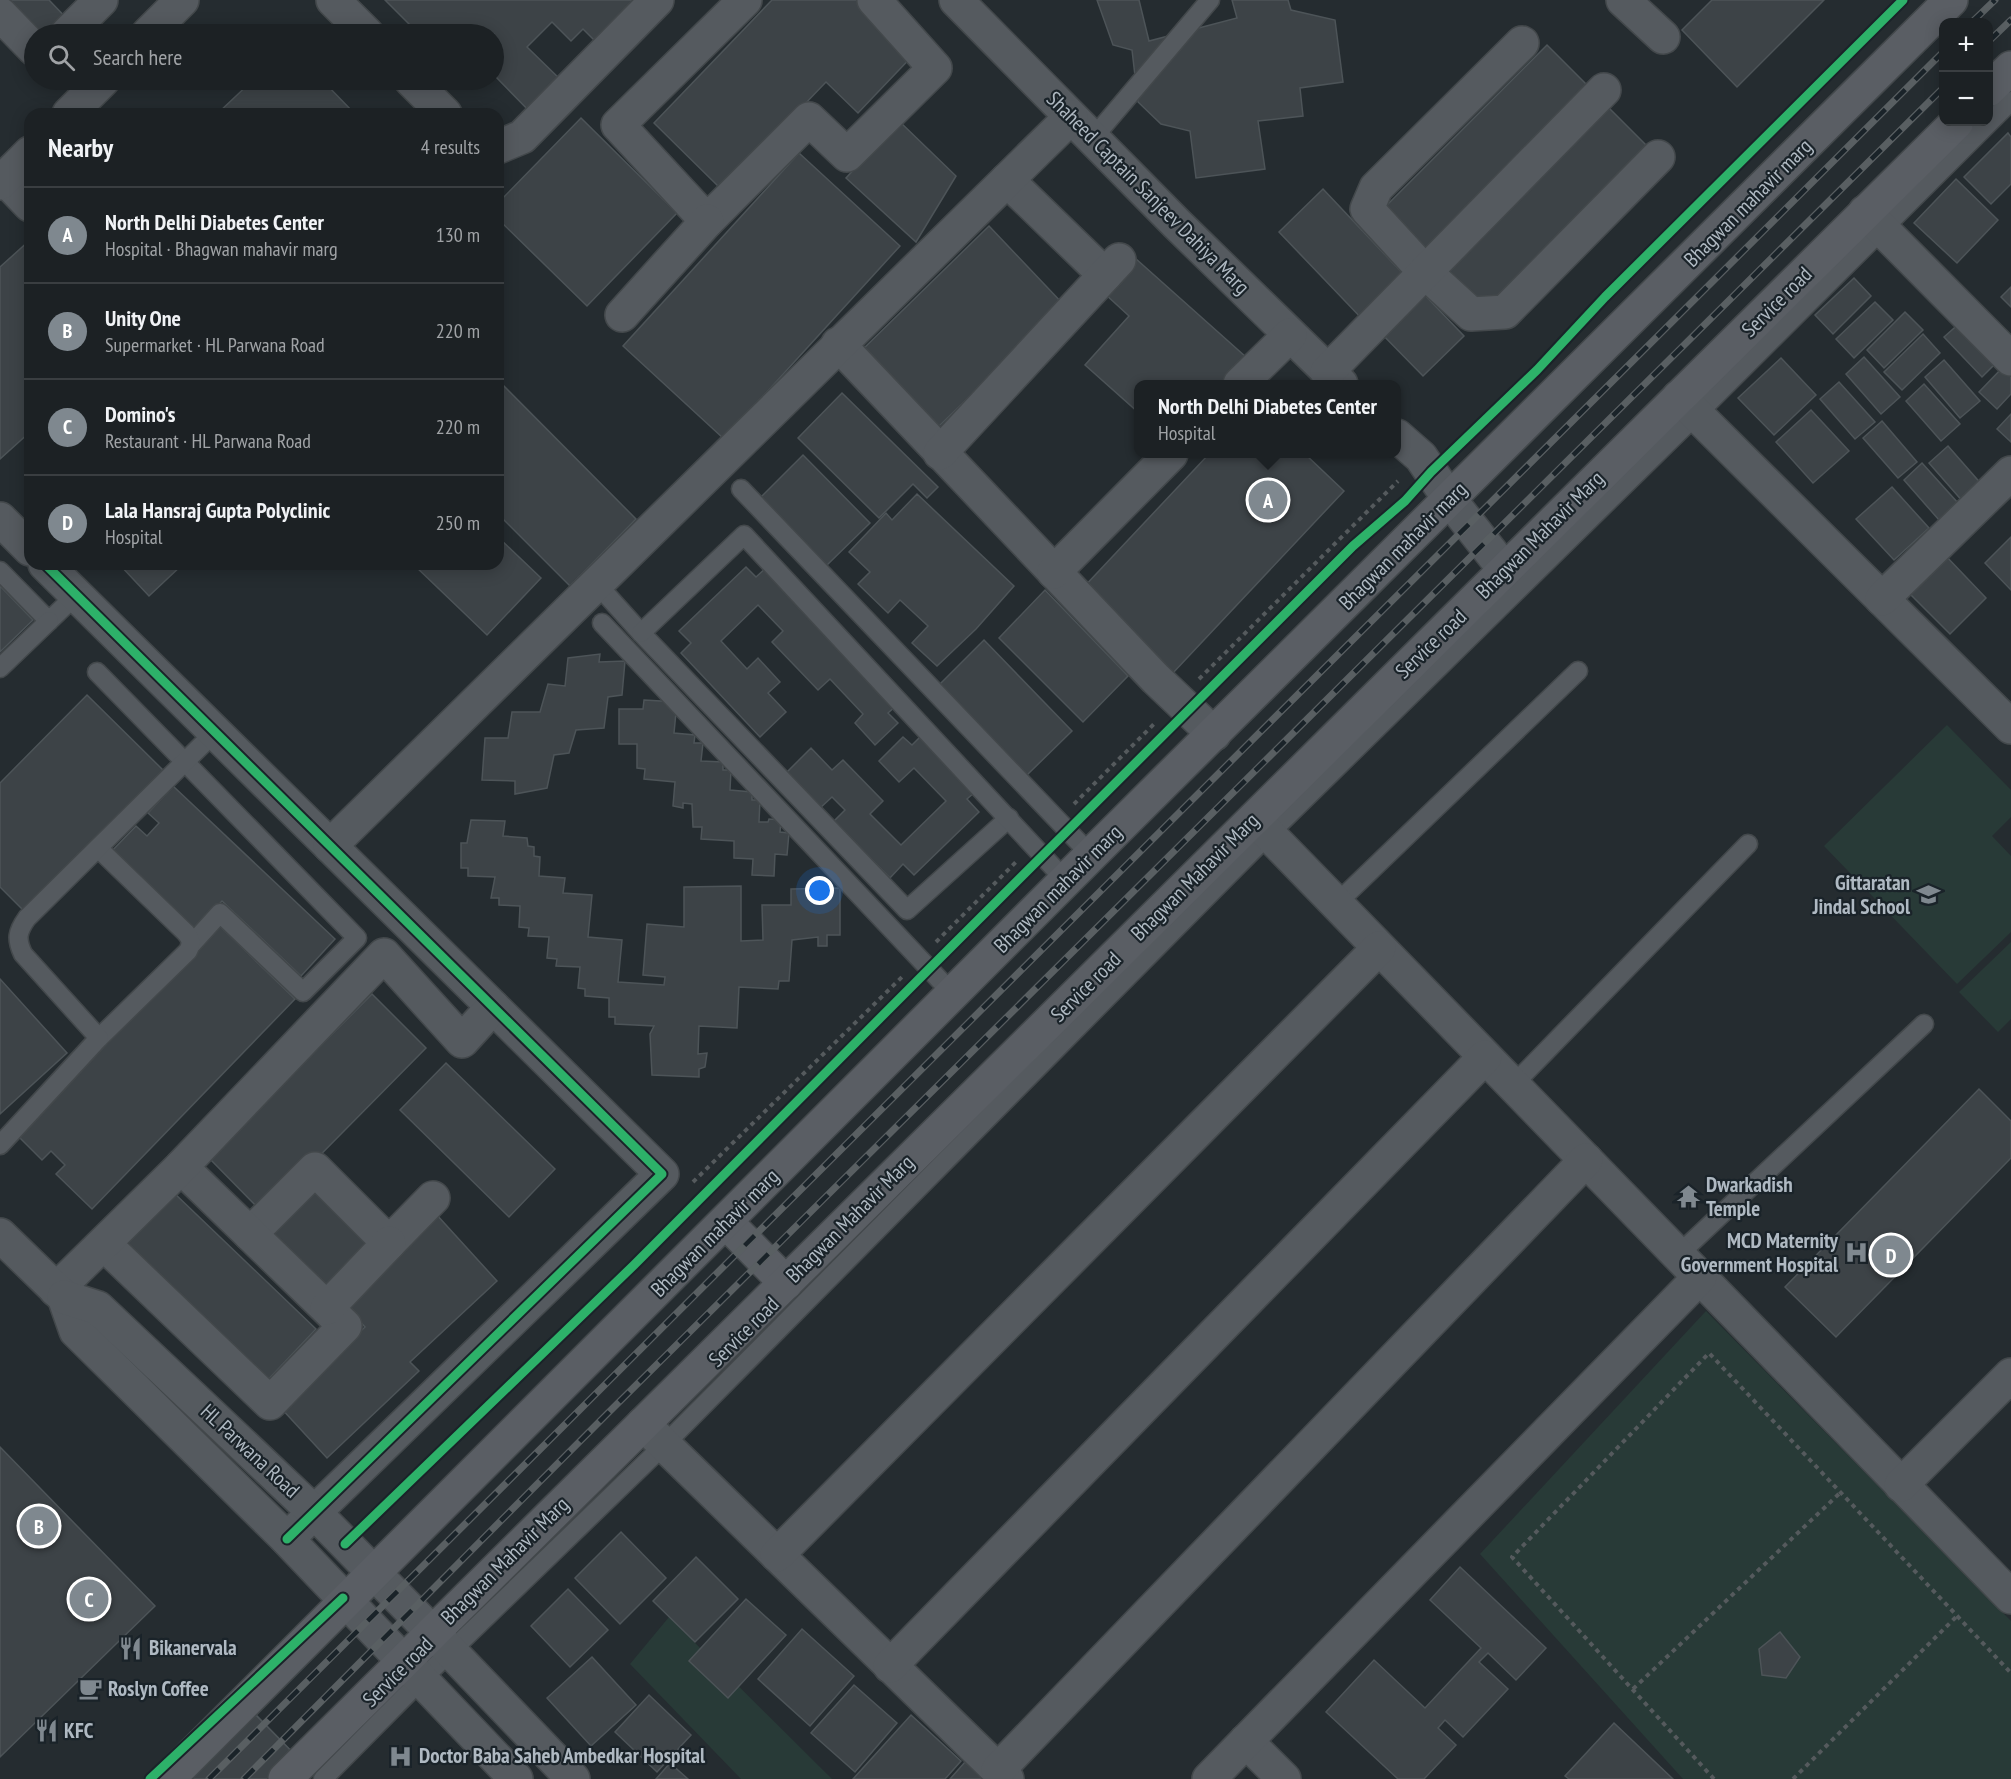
<!DOCTYPE html>
<meta charset="utf-8">
<style>
:root{--surface:#1c2124;--page:#25292c;--text:#f1f3f6;--muted:#a0a3a6;--line:#3a3e41;--accent:#7f888f}
body{margin:0;font-family:"PT Sans Narrow",sans-serif;background:var(--page);color:var(--text)}
.controls{position:absolute;right:18px;top:18px;display:grid;overflow:hidden;border-radius:12px;box-shadow:0 3px 15px #0003}
.controls button{width:54px;height:54px;display:grid;place-items:center;padding:0;border:0;border-bottom:2px solid var(--line);background:var(--surface);color:var(--text);font:30px sans-serif}
.you{position:absolute;left:820px;top:891px;width:21px;height:21px;margin:-15px;border:4px solid #fff;border-radius:50%;background:#1a73e8;box-shadow:0 0 0 9px #1a73e833}
.badge{display:grid;place-items:center;width:39px;height:39px;border-radius:50%;background:var(--accent);color:#fff;font-size:20px;font-weight:700}
.pin{position:absolute;translate:-50% -50%;border:3px solid #fff;box-shadow:0 2px 6px #0006}
.popup{position:absolute;left:1134px;top:380px;width:267px;height:78px;box-sizing:border-box;display:grid;place-content:center;border-radius:12px;background:var(--surface);filter:drop-shadow(0 2px 4px #0005);font-size:20px;white-space:nowrap;color:var(--muted)}
.popup b{font-size:22px;color:var(--text)}
.popup::after{content:'';position:absolute;left:50%;top:100%;margin-left:-12px;border:12px solid transparent;border-top-color:var(--surface)}
.list{margin:0;padding:0;list-style:none}
h2{display:flex;justify-content:space-between;align-items:center;height:78px;margin:0;padding:0 24px;font-size:26px}
h2 small{font-size:20px;font-weight:400;color:var(--muted)}
.list li{display:grid;grid-template-columns:39px 1fr auto;gap:18px;align-items:center;box-sizing:border-box;height:96px;padding:0 24px;border-top:2px solid var(--line)}
.list b{display:block;font-size:22px;white-space:nowrap}
.list p{margin:0;font-size:20px;white-space:nowrap;color:var(--muted)}
.list em{font-size:20px;font-style:normal;color:var(--muted)}
.icon{flex:none;width:33px;height:33px;fill:none;stroke:currentColor;stroke-width:2;stroke-linecap:round;stroke-linejoin:round}
.map{position:relative;flex:none;width:2011px;height:1779px;overflow:hidden}
.search{position:absolute;background:var(--surface);box-shadow:0 3px 15px #0003;left:24px;top:24px;width:480px;height:66px;display:flex;align-items:center;gap:15px;box-sizing:border-box;padding:0 21px;border-radius:33px;color:var(--muted);font-size:22px}
.panel{position:absolute;background:var(--surface);box-shadow:0 3px 15px #0003;left:24px;top:108px;width:480px;height:462px;border-radius:18px}
.map>svg:first-child{display:block}
.green{fill:#283a37}
.building{fill:#3d4347;stroke:#4d5458;stroke-width:1.5}
.lines{fill:none;stroke-linecap:round;stroke-linejoin:round}
.service-casing{stroke:#43484b;stroke-width:21}
.minor-casing{stroke:#43484b;stroke-width:36}
.tertiary-casing{stroke:#43484b;stroke-width:36}
.secondary-casing{stroke:#43484b;stroke-width:36}
.path{stroke:#555a5d;stroke-width:4;stroke-dasharray:4.5 4.5;stroke-linecap:butt}
.service{stroke:#555a5f;stroke-width:18}
.minor{stroke:#555a5f;stroke-width:33}
.tertiary{stroke:#555a5f;stroke-width:33}
.secondary{stroke:#5a5e64;stroke-width:33}
.rail-casing{stroke:#595f62;stroke-width:7}
.rail{stroke:#1a2329;stroke-width:4.5;stroke-dasharray:14;stroke-linecap:butt}
.cycleway-casing{stroke:#1a2329;stroke-width:13}
.cycleway{stroke:#2db169;stroke-width:9}
.labels{text-anchor:middle;stroke-width:4.5;stroke-linejoin:round;paint-order:stroke}
.street-label{font-size:21px;fill:#afb9c2;stroke:#1a2329}
.poi-label{font-size:21px;font-weight:bold;fill:#afb9c2;stroke:#1a2329;text-anchor:start}
</style>
<div class="map">
<svg width="2011" height="1779" viewBox="0 0 2011 1779">
<rect width="100%" height="100%" fill="#252c30"/>
<g class="green">
<path d="M1947 725 2011 790V817L1992 836 2011 856V932L1957 984 1824 846Z"/>
<path d="M2011 942V1019L1998 1032 1959 992Z"/>
<path d="M1706 1311 2011 1621V1779H1683L1480 1554Z"/>
<path d="M669 1617 832 1779H741L630 1664Z"/>
</g>
<g class="building">
<path d="M4 0H49L72 24 62 34H39Z"/>
<path d="M385 0H651L603 49 583 29 571 41 552 22 527 47 566 85 534 116 494 75V34H419Z"/>
<path d="M772 0H866L918 50 858 113 826 82 722 190 654 123Z"/>
<path d="M1097 0H1139L1149 41 1237 18 1232 0H1288L1291 10 1335 20 1343 82 1300 88 1303 116 1258 121 1265 169 1196 178 1190 131 1161 124 1138 102 1132 50 1113 45Z"/>
<path d="M1712 0H1824L1737 87 1682 30Z"/>
<path d="M1547 45 1593 91 1425 258 1380 212Z"/>
<path d="M253 80H322L355 114H217Z"/>
<path d="M1607 106 1649 148 1486 312 1445 269Z"/>
<path d="M581 118 677 213 587 306 498 219V203Z"/>
<path d="M899 121 956 176 916 242 846 178Z"/>
<path d="M2008 133 2011 137V184L1991 204 1964 177Z"/>
<path d="M799 153 900 246 724 439 623 346Z"/>
<path d="M1956 179 1998 220 1957 263 1914 223Z"/>
<path d="M1323 189 1409 280 1365 322 1279 232Z"/>
<path d="M989 226 1064 305 935 430 860 352Z"/>
<path d="M30 240V432L0 459V267Z"/>
<path d="M1135 258 1246 357 1222 384H1139V413L1085 365 1129 316 1104 293Z"/>
<path d="M1854 278 1871 296 1833 334 1815 315Z"/>
<path d="M2011 287V307L2001 297Z"/>
<path d="M1419 289 1464 336 1423 376 1377 329Z"/>
<path d="M1875 302 1893 320 1854 358 1836 339Z"/>
<path d="M1905 312 1923 330 1884 368 1867 350Z"/>
<path d="M1962 321 1999 360 1982 377 1944 337Z"/>
<path d="M1923 334 1940 353 1902 390 1884 372Z"/>
<path d="M1864 357 1900 397 1881 414 1846 374Z"/>
<path d="M1781 358 1816 395 1774 435 1738 398Z"/>
<path d="M1944 360 1980 401 1960 418 1925 377Z"/>
<path d="M2007 363 2011 368V394L1997 409 1979 392Z"/>
<path d="M498 380 636 519 570 586 498 514Z"/>
<path d="M1839 382 1875 422 1855 439 1820 399Z"/>
<path d="M1924 384 1960 424 1941 441 1906 401Z"/>
<path d="M842 393 938 487 927 498 913 484 879 518 798 438Z"/>
<path d="M1811 410 1849 451 1813 483 1776 442Z"/>
<path d="M2011 414V442L1997 429Z"/>
<path d="M1882 421 1917 462 1898 478 1863 438Z"/>
<path d="M1948 446 1983 486 1964 503 1929 463Z"/>
<path d="M1209 454H1305L1344 491 1172 674 1082 589Z"/>
<path d="M803 455 870 523 825 567 758 500Z"/>
<path d="M1922 463 1958 503 1939 520 1904 480Z"/>
<path d="M1892 487 1929 528 1894 560 1856 519Z"/>
<path d="M917 494 1014 586 976 629 937 666 912 643 928 626 900 600 888 613 858 584 870 572 849 552 886 513 892 520Z"/>
<path d="M498 537 541 578 487 635 413 564H498Z"/>
<path d="M2011 537V590L1985 563Z"/>
<path d="M1944 554 1986 598 1950 634 1907 591Z"/>
<path d="M119 564H183L149 596Z"/>
<path d="M746 567 756 577 767 567 897 705 888 713 898 723 875 745 855 723 863 714 830 679 818 690 772 642 783 631 758 605 721 641 747 669 758 658 780 682 768 693 786 712 760 737 681 653 691 643 679 631Z"/>
<path d="M0 586 33 620 0 652Z"/>
<path d="M1045 590 1128 676 1083 722 999 638Z"/>
<path d="M984 640 1072 731 1027 775 939 685Z"/>
<path d="M600 654 599 662 625 661 622 695 608 697 604 728 576 730 569 753 554 755 547 788 515 794V781L482 780 485 738H508L512 712H540L548 684 565 686 568 658Z"/>
<path d="M87 695 165 772 26 913 0 887V783Z"/>
<path d="M644 700 677 702 674 733 695 735 694 743H703L701 761 723 762V770H731L730 790 752 792V800H760L759 822H768L769 819 781 820 780 832 789 833 787 855 775 854 774 876 752 875 753 859 734 858V841L701 839 702 827H693L692 804 683 803V808L673 806 675 782 644 779 645 769 637 768V744H619V709H643Z"/>
<path d="M921 736 975 792 967 799 979 812 914 875 903 864 890 878 834 821 845 810 832 797 819 809 785 774 811 748 832 770 843 760 883 801 870 814 901 845 946 801 914 768 899 782 879 761 903 737 912 745Z"/>
<path d="M173 786 335 939 301 976 222 901 192 934 108 855 136 826 147 836 159 823 148 813Z"/>
<path d="M471 820 505 821 503 836 527 838 528 846 534 847V856L540 857 539 876 565 878 563 893 592 895 588 937 622 940 618 982 664 985 665 977 643 975 647 924 684 927V887L741 886V941L763 940 762 905H791V889L840 888V935H827V946H818V937L792 940 789 981H779L778 989 739 987 737 1028 699 1026 698 1054 707 1053 705 1067 699 1069V1077L652 1075 650 1034 654 1026 615 1024V1017H609V998L585 996V989L578 988 580 967 556 966 557 959 547 958 549 937 528 936 529 928 519 927 520 906 499 905V898H491L495 877 468 876V868H461V843H467Z"/>
<path d="M219 925 295 999 92 1209 56 1174 65 1165 51 1151 42 1160 17 1135Z"/>
<path d="M0 979 67 1053 0 1114Z"/>
<path d="M372 994 426 1048 263 1213 209 1158Z"/>
<path d="M446 1063 555 1169 509 1217 400 1110Z"/>
<path d="M1979 1089 2011 1121V1158L1836 1337 1785 1287Z"/>
<path d="M311 1177 373 1240 326 1287 264 1225Z"/>
<path d="M172 1191 316 1329 263 1385 119 1246Z"/>
<path d="M436 1214 497 1281 410 1362 419 1371 327 1458 280 1407 365 1327 342 1302Z"/>
<path d="M0 1447 155 1606 0 1757Z"/>
<path d="M621 1532 666 1578 620 1624 575 1578Z"/>
<path d="M696 1557 738 1599 695 1642 653 1601Z"/>
<path d="M1460 1567 1546 1648 1516 1680 1488 1653 1479 1662 1508 1689 1463 1737 1445 1720 1438 1728 1456 1745 1424 1779H1398L1326 1712 1374 1660 1425 1708 1481 1648 1430 1600Z"/>
<path d="M568 1589 608 1630 570 1667 531 1626Z"/>
<path d="M746 1599 786 1635 728 1698 689 1661Z"/>
<path d="M802 1629 854 1676 810 1726 758 1679Z"/>
<path d="M1780 1632 1800 1657 1786 1678 1762 1675 1759 1649Z"/>
<path d="M592 1657 636 1705 591 1746 547 1698Z"/>
<path d="M854 1685 897 1723 855 1772 811 1733Z"/>
<path d="M649 1695 691 1735 657 1772 615 1732Z"/>
<path d="M244 1703 303 1763 287 1779H167Z"/>
<path d="M244 1703 303 1763 287 1779H167Z"/>
<path d="M911 1715 961 1761 945 1779H853Z"/>
<path d="M1614 1723 1673 1779H1569L1565 1776Z"/>
<path d="M965 1762 985 1779H950Z"/>
<path d="M670 1763 688 1779H656Z"/>
</g>
<g class="lines">
<defs>
<g id="service">
<path d="M1093 138 1210 0"/>
<path d="M741 489 1091 855"/>
<path d="M0 571 49 621 76 595"/>
<path d="M596 583 641 633 907 910 1009 818"/>
<path d="M602 623 953 994"/>
<path d="M641 633 744 535 1066 881"/>
<path d="M0 668 49 621"/>
<path d="M97 672 357 938 303 992 220 913 191 945"/>
<path d="M98 848 186 933C191 939 192 943 188 951L99 1038"/>
<path d="M1336 904 1578 671"/>
<path d="M1513 1085 1748 844"/>
<path d="M0 1145 99 1038 23 954C16 939 17 932 27 918L215 732"/>
<path d="M1678 1255 1924 1024"/>
<path d="M323 1779 421 1680 664 1445 1269 834 1697 414 2011 101"/>
</g>
<g id="minor">
<path d="M333 0 367 34"/>
<path d="M745 0 618 125 707 221 809 119 847 155 935 68 874 0"/>
<path d="M956 0 1177 224 1341 384"/>
<path d="M1623 0 1663 37"/>
<path d="M0 14 34 49"/>
<path d="M67 34 101 0"/>
<path d="M148 34 182 0"/>
<path d="M1522 43 1376 188 1367 209 1425 272 1471 314 1505 312 1658 157"/>
<path d="M411 80 445 114"/>
<path d="M69 114 103 80"/>
<path d="M498 147 522 137 657 0"/>
<path d="M5 179 30 205"/>
<path d="M1007 180 1105 275"/>
<path d="M0 183 30 153"/>
<path d="M1865 212 2011 359"/>
<path d="M622 315 707 221"/>
<path d="M838 344 1156 679 1214 734"/>
<path d="M1327 372 1604 90"/>
<path d="M1240 384 1290 335"/>
<path d="M1679 397 2011 727"/>
<path d="M1397 436 1421 457 1450 500 1505 570"/>
<path d="M940 453 1119 260"/>
<path d="M0 519 30 549"/>
<path d="M45 564 662 1174 287 1539"/>
<path d="M1054 572 1171 454"/>
<path d="M1882 599 2011 473"/>
<path d="M1254 819 2011 1597"/>
<path d="M330 846 1071 117"/>
<path d="M250 1234 315 1169 389 1243 433 1198"/>
<path d="M104 1244 270 1403 345 1326 181 1167"/>
<path d="M56 1290 181 1167 384 955 462 1041 493 1007"/>
<path d="M327 1308 389 1243"/>
<path d="M643 1424 1007 1779"/>
<path d="M1901 1485 2011 1375"/>
<path d="M777 1555 1379 948"/>
<path d="M890 1666 1485 1057"/>
<path d="M1246 1741 1284 1779"/>
<path d="M998 1770 1586 1160"/>
<path d="M1209 1779 1700 1277"/>
</g>
<g id="tertiary">
<path d="M0 1235 64 1297 76 1331 287 1539 516 1779"/>
<path d="M64 1297 98 1308 315 1513 433 1633 573 1779"/>
</g>
<g id="secondary">
<path d="M1988 90 2011 68"/>
<path d="M726 1222 786 1283"/>
<path d="M168 1779 1091 855 1951 0"/>
<path d="M285 1779 1957 122"/>
</g>
</defs>
<use href="#service" class="service-casing"/>
<use href="#minor" class="minor-casing"/>
<use href="#tertiary" class="tertiary-casing"/>
<use href="#secondary" class="secondary-casing"/>
<g class="path">
<path d="M1199 679 1398 481"/>
<path d="M1074 804 1156 722"/>
<path d="M936 942 1016 862"/>
<path d="M693 1182 904 975"/>
<path d="M1633 1689 1841 1492"/>
<path d="M1714 1779 1512 1557 1709 1353 2011 1673"/>
<path d="M1793 1779 1957 1616"/>
</g>
<use href="#service" class="service"/>
<use href="#minor" class="minor"/>
<use href="#tertiary" class="tertiary"/>
<use href="#secondary" class="secondary"/>
<defs>
<g id="rail">
<path d="M1972 22 1995 0"/>
<path d="M1988 42 2011 20"/>
<path d="M209 1779 1944 51"/>
<path d="M244 1779 608 1413 1944 87"/>
</g>
</defs>
<use href="#rail" class="rail-casing"/>
<use href="#rail" class="rail"/>
<defs>
<g id="cycleway">
<path d="M45 564 662 1174 287 1539"/>
<path d="M345 1544 634 1265 929 969 1353 546 1405 501 1431 472 1537 370 1605 297 1903 0"/>
<path d="M150 1779 343 1598"/>
</g>
</defs>
<use href="#cycleway" class="cycleway-casing"/>
<use href="#cycleway" class="cycleway"/>
</g>
<defs>
<symbol id="school-bare" viewBox="-9 -9 18 18"><path d="M0-5L7-2L0 1L-7-2ZM-4 1L0 2.5L4 1V4Q0 6-4 4Z" fill="#7f888f" stroke="#1a2329" stroke-width="2.5" paint-order="stroke"/></symbol>
<symbol id="temple-bare" viewBox="-9 -9 18 18"><path d="M0-6L5-2H3V0L6.5 2.5H4V6H1.5V3h-3V6H-4V2.5H-6.5L-3 0V-2H-5Z" fill="#7f888f" stroke="#1a2329" stroke-width="2.5" paint-order="stroke"/></symbol>
<symbol id="hospital-bare" viewBox="-9 -9 18 18"><path d="M-5-5h3v3.5h4V-5h3V5h-3V1.5h-4V5h-3Z" fill="#7f888f" stroke="#1a2329" stroke-width="2.5" paint-order="stroke"/></symbol>
<symbol id="restaurant-bare" viewBox="-9 -9 18 18"><path d="M-5-6h1v4h1v-4h1v4h1v-4h1v5L-1.5 .5V6h-2V.5L-5-1ZM5-6V6H3V1.5H1.5Q1.5-4 5-6Z" fill="#7f888f" stroke="#1a2329" stroke-width="2.5" paint-order="stroke"/></symbol>
<symbol id="cafe-bare" viewBox="-9 -9 18 18"><path d="M-5.5-4.5H6V0H3Q3 3.5 0 3.5H-2.5Q-5.5 3.5-5.5 0ZM3-3.2v2h1.7v-2ZM-6 4.5H4V6H-6Z" fill="#7f888f" stroke="#1a2329" stroke-width="2.5" paint-order="stroke"/></symbol>
</defs>
<g fill-rule="evenodd">
<use href="#school-bare" x="1912" y="878" width="33" height="33"/>
<use href="#temple-bare" x="1672" y="1180" width="33" height="33"/>
<use href="#hospital-bare" x="1840" y="1236" width="33" height="33"/>
<use href="#restaurant-bare" x="114" y="1632" width="33" height="33"/>
<use href="#cafe-bare" x="74" y="1672" width="33" height="33"/>
<use href="#restaurant-bare" x="30" y="1714" width="33" height="33"/>
<use href="#hospital-bare" x="384" y="1740" width="33" height="33"/>
</g>
<g class="labels">
<g class="street-label">
<text transform="translate(1148 193) rotate(45)" y="7">Shaheed Captain Sanjeev Dahiya Marg</text>
<text transform="translate(1748 203) rotate(-45)" y="7">Bhagwan mahavir marg</text>
<text transform="translate(1777 302) rotate(-45)" y="7">Service road</text>
<text transform="translate(1540 535) rotate(-45)" y="7">Bhagwan Mahavir Marg</text>
<text transform="translate(1403 546) rotate(-45)" y="7">Bhagwan mahavir marg</text>
<text transform="translate(1431 644) rotate(-44)" y="7">Service road</text>
<text transform="translate(1195 877) rotate(-45)" y="7">Bhagwan Mahavir Marg</text>
<text transform="translate(1058 889) rotate(-45)" y="7">Bhagwan mahavir marg</text>
<text transform="translate(1086 987) rotate(-45)" y="7">Service road</text>
<text transform="translate(850 1219) rotate(-45)" y="7">Bhagwan Mahavir Marg</text>
<text transform="translate(715 1233) rotate(-45)" y="7">Bhagwan mahavir marg</text>
<text transform="translate(744 1332) rotate(-45)" y="7">Service road</text>
<text transform="translate(250 1451) rotate(43)" y="7">HL Parwana Road</text>
<text transform="translate(505 1561) rotate(-45)" y="7">Bhagwan Mahavir Marg</text>
<text transform="translate(398 1672) rotate(-45)" y="7">Service road</text>
</g>
<g class="poi-label">
<text x="1910" y="890" text-anchor="end">Gittaratan<tspan x="1910" dy="24">Jindal School</tspan></text>
<text x="1706" y="1192">Dwarkadish<tspan x="1706" dy="24">Temple</tspan></text>
<text x="1838" y="1248" text-anchor="end">MCD Maternity<tspan x="1838" dy="24">Government Hospital</tspan></text>
<text x="149" y="1655">Bikanervala</text>
<text x="108" y="1696">Roslyn Coffee</text>
<text x="64" y="1738">KFC</text>
<text x="419" y="1763">Doctor Baba Saheb Ambedkar Hospital</text>
</g>
</g>
</svg>
<div class="controls">
<button>+</button>
<button>−</button>
</div>
<div class="you"></div>
<div class="pin badge" style="left:1268px;top:500px">A</div>
<div class="popup"><b>North Delhi Diabetes Center</b>Hospital</div>
<div class="pin badge" style="left:39px;top:1526px">B</div>
<div class="pin badge" style="left:89px;top:1599px">C</div>
<div class="pin badge" style="left:1891px;top:1255px">D</div>
<div class="search"><svg class="icon" aria-label="search" viewBox="0 0 24 24"><circle cx="10" cy="10" r="6"/><path d="M15 15l6 6"/></svg>Search here</div>
<section class="panel">
<h2>Nearby<small>4 results</small></h2>
<ul class="list">
<li><span class="badge">A</span><div><b>North Delhi Diabetes Center</b><p>Hospital · Bhagwan mahavir marg</p></div><em>130 m</em></li>
<li><span class="badge">B</span><div><b>Unity One</b><p>Supermarket · HL Parwana Road</p></div><em>220 m</em></li>
<li><span class="badge">C</span><div><b>Domino's</b><p>Restaurant · HL Parwana Road</p></div><em>220 m</em></li>
<li><span class="badge">D</span><div><b>Lala Hansraj Gupta Polyclinic</b><p>Hospital</p></div><em>250 m</em></li>
</ul>
</section>
</div>
